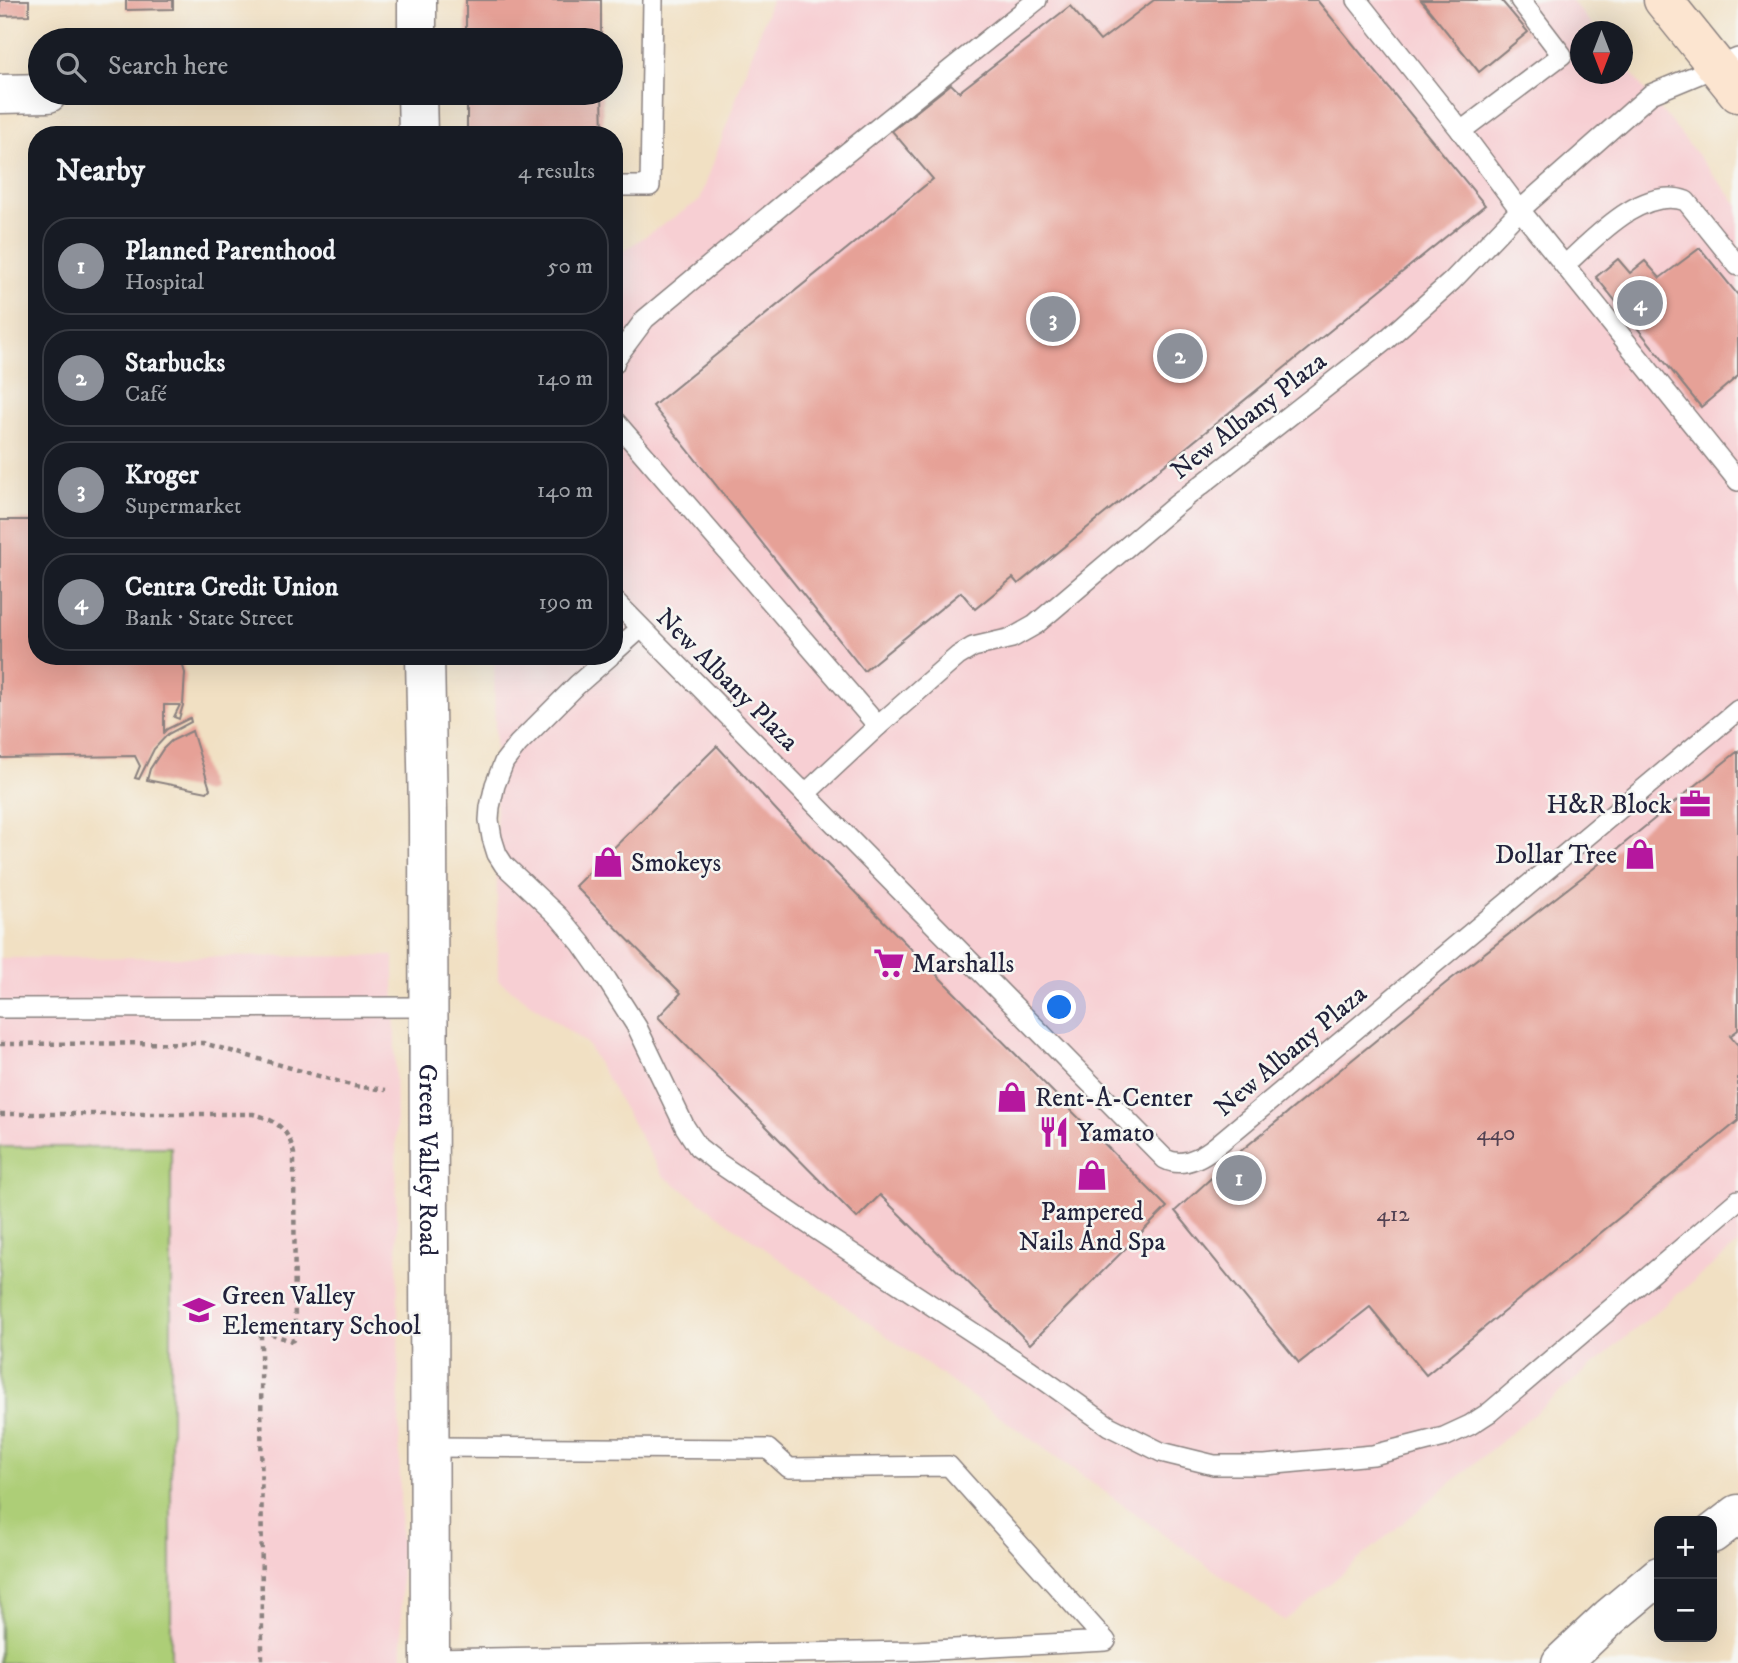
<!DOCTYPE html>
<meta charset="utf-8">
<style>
:root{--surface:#171b24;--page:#20242c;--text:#f1f3f6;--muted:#9ea1a6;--line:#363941;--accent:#8c9099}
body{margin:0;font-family:"IM FELL DW Pica",serif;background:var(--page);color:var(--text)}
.controls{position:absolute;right:21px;bottom:21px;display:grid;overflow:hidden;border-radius:14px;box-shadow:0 7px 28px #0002}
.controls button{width:63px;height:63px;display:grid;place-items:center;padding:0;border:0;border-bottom:2px solid var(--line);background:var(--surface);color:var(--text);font:35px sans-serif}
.compass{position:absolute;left:1570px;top:21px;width:63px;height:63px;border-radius:50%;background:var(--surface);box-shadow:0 7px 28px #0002;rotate:180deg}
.you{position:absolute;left:1060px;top:1008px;width:24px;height:24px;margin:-18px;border:5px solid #fff;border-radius:50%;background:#1a73e8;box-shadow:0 0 0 10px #1a73e833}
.badge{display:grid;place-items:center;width:46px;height:46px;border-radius:50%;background:var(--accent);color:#fff;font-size:23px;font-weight:700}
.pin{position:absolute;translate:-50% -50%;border:4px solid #fff;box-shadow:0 2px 7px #0006}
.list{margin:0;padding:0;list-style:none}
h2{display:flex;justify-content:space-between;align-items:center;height:91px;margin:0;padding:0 28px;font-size:30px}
h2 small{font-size:23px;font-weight:400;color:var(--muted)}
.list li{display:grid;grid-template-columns:46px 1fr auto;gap:21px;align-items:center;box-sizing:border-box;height:98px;margin:0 14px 14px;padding:0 14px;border:2px solid var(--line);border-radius:28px}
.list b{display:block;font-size:26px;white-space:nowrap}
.list p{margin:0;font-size:23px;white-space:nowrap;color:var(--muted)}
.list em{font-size:23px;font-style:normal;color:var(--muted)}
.icon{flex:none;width:38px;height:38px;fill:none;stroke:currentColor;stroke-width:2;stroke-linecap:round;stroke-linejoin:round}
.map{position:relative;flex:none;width:1738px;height:1663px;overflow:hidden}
.search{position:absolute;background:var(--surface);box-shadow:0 7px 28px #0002;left:28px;top:28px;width:595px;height:77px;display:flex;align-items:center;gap:18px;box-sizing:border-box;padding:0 24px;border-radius:38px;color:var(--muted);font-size:26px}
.panel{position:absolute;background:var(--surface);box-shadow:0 7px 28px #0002;left:28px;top:126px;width:595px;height:539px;border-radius:28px}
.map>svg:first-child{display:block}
.built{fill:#f7cfd3}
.green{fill:#adce77;stroke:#687859;stroke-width:2}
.building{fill:#e6a197}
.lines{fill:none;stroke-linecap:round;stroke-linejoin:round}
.service-casing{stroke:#8a817f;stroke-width:22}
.minor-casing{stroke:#8a817f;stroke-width:41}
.tertiary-casing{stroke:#8a817f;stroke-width:41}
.secondary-casing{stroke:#8a817f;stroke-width:41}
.path{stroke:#8a817f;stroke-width:4.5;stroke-dasharray:5 5;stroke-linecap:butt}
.service{stroke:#fff;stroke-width:19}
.minor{stroke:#fff;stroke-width:38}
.tertiary{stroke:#fff;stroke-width:38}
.secondary{stroke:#fce5d0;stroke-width:38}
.labels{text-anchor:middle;stroke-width:5;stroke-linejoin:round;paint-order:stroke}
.number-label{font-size:23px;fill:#534252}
.street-label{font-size:26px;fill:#22223b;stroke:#f6f6f2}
.poi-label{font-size:26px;fill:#22223b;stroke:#f6f6f2;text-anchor:start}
</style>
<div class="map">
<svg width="1738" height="1663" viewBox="0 0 1738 1663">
<rect width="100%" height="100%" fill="#f6f6f2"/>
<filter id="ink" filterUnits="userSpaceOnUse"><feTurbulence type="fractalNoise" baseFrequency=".0143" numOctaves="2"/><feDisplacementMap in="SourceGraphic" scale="14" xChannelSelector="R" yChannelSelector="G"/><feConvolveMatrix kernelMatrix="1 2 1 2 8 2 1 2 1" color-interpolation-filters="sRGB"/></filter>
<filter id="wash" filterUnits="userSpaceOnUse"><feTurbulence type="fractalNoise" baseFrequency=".00686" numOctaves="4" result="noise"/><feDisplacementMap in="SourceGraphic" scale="28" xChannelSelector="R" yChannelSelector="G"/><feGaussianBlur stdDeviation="1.57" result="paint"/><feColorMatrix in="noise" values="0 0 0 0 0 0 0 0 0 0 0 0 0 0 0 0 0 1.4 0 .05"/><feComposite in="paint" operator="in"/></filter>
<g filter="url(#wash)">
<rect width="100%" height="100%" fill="#f1e0c3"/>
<g class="built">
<path d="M771 0H1571L1597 31 1580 32V74H1622L1623 63 1738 205V1244L1285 1621 662 1175 587 1044 498 980 494 656H614V257L700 200Z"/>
<path d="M394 956 402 1663H0V958Z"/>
</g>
<rect class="green" x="0" y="1147" width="171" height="516"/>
<g id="blocks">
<g class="building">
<path d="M0 0H29V15L0 16Z"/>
<path d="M126 0H173V9L126 10Z"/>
<rect x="466" y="0" width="135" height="40"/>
<path d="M1154 0H1317L1485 205 1018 584 1013 578 975 609 961 592 864 671 653 406 933 179 892 131 951 84 959 92 1070 6 1100 41Z"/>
<path d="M1421 0H1501L1528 32 1479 72Z"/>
<path d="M467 93H602L603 135H467Z"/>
<path d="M1700 248 1738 295V376L1701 407 1596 277 1618 259 1630 273 1645 261 1660 278Z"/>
<path d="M0 520H37V656H165V658L177 659 176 656H180L185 673 183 705 179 719 174 717 180 705H164V732L167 729 190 718 191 722 168 734 154 749 139 779 135 778 140 766 135 756 0 758Z"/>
<path d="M192 731 210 789 207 792 147 780 150 769 163 749 171 741Z"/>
<path d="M717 746 817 854 1167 1207 1030 1344 880 1195 857 1218 658 1017 681 993 575 886Z"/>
<path d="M1738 751V1030L1730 1036 1738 1045V1121L1426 1375 1370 1307 1299 1363 1175 1211 1242 1150 1358 1055 1446 983 1594 868Z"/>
</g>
</g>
</g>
<g filter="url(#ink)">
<use href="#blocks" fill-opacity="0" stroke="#8a817f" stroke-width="2"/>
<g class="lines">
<defs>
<g id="service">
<path d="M1357 0 1461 131 1520 210 1738 481"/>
<path d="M1461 131 1562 55 1520 0"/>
<path d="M614 186H650L653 0"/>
<path d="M1565 265C1594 239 1642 185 1686 201L1738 266"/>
<path d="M614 364 616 358 645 319 793 196 1037 0"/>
<path d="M614 420 878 726"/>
<path d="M614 600 1165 1159C1182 1168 1202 1157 1216 1146L1738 710"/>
<path d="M614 652 641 628"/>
<path d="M610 656 577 685 518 744 504 762 495 785 490 807 489 820 492 838 497 854 504 865 559 917 581 943 607 980 637 1027 685 1127 698 1147 717 1162 820 1232 1030 1370 1109 1426 1161 1452 1214 1465H1265L1373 1455 1444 1437 1470 1425 1490 1412 1738 1200"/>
<path d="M805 794 878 726 958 656 973 647 1012 638 1035 625 1176 505 1386 340 1452 281 1520 210 1651 94 1738 58"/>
<path d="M0 1008 427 1007"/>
<path d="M429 1447 768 1449 789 1468 949 1466 1106 1641 915 1651 430 1659"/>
</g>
<g id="minor">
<path d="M0 94 48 93"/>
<path d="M1712 1534 1738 1514"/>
<path d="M1561 1663 1610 1617 1659 1576"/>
</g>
<g id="tertiary">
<path d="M417 0V40"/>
<path d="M417 93 418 135"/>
<path id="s1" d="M425 656 428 815 430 1663"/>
</g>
<path id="secondary" d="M1663 0 1738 93"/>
</defs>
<use href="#service" class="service-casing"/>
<use href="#minor" class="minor-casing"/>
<use href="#tertiary" class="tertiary-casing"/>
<use href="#secondary" class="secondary-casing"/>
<g class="path">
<path d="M0 1044 203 1043 354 1086 386 1090"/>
<path d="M0 1114H253C277 1120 289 1130 294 1154L295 1338 294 1340 291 1341 261 1330 262 1663"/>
</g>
<use href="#service" class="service"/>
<use href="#minor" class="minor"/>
<use href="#tertiary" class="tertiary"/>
<use href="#secondary" class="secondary"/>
</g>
</g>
<defs>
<symbol id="office-bare" viewBox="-9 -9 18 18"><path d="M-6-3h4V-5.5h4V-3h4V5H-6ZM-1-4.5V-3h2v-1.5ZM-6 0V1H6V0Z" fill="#b5179e" stroke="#f6f6f2" stroke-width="2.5" paint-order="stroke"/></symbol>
<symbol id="shop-bare" viewBox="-9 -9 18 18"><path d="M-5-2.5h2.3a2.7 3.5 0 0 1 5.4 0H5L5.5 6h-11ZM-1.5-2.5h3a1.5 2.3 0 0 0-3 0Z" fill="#b5179e" stroke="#f6f6f2" stroke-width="2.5" paint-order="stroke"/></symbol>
<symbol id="supermarket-bare" viewBox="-9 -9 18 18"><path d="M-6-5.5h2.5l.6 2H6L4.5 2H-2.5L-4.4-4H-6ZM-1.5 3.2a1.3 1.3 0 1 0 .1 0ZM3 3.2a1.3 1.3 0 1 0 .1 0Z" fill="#b5179e" stroke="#f6f6f2" stroke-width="2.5" paint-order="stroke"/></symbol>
<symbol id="restaurant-bare" viewBox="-9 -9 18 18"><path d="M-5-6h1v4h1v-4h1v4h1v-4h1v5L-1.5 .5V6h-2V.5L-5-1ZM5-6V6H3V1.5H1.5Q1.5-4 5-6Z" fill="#b5179e" stroke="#f6f6f2" stroke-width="2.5" paint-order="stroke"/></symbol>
<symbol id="school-bare" viewBox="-9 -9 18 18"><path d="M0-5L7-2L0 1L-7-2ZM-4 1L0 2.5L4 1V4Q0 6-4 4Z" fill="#b5179e" stroke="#f6f6f2" stroke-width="2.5" paint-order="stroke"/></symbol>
</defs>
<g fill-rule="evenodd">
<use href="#office-bare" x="1673" y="782" width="44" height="44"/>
<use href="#shop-bare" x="1618" y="832" width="44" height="44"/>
<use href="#shop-bare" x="586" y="840" width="44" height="44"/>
<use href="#supermarket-bare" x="867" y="941" width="44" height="44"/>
<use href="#shop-bare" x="990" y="1075" width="44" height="44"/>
<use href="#restaurant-bare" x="1032" y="1110" width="44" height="44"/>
<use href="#shop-bare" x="1070" y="1153" width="44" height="44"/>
<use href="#school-bare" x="177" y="1288" width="44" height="44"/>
</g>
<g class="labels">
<g class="number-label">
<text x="1496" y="1140">440</text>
<text x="1393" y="1221">412</text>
</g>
<g class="street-label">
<text transform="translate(1248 415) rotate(-38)" y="9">New Albany Plaza</text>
<text transform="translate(728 679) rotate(45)" y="9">New Albany Plaza</text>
<text transform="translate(1290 1050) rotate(-40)" y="9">New Albany Plaza</text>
<text dy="9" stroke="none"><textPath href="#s1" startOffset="504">Green Valley Road</textPath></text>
</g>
<g class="poi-label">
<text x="1672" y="813" text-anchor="end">H&amp;R Block</text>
<text x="1617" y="863" text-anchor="end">Dollar Tree</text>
<text x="631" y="871">Smokeys</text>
<text x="912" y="972">Marshalls</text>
<text x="1035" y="1106">Rent-A-Center</text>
<text x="1077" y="1141">Yamato</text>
<text x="1092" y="1220" text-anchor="middle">Pampered<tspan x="1092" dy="30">Nails And Spa</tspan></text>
<text x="222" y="1304">Green Valley<tspan x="222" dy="30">Elementary School</tspan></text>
</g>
</g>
</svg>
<div class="controls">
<button>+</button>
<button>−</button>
</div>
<svg class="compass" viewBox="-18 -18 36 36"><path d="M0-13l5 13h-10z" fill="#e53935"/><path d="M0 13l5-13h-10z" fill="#9ea1a6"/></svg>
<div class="you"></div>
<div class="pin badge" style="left:1239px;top:1178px">1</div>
<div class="pin badge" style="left:1180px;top:356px">2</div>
<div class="pin badge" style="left:1053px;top:319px">3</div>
<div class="pin badge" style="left:1640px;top:303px">4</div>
<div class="search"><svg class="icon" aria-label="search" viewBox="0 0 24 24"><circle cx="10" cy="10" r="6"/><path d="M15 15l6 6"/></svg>Search here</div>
<section class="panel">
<h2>Nearby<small>4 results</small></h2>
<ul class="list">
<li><span class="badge">1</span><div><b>Planned Parenthood</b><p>Hospital</p></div><em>50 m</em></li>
<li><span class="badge">2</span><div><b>Starbucks</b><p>Café</p></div><em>140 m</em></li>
<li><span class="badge">3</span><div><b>Kroger</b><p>Supermarket</p></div><em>140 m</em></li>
<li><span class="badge">4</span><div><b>Centra Credit Union</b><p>Bank · State Street</p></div><em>190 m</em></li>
</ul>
</section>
</div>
